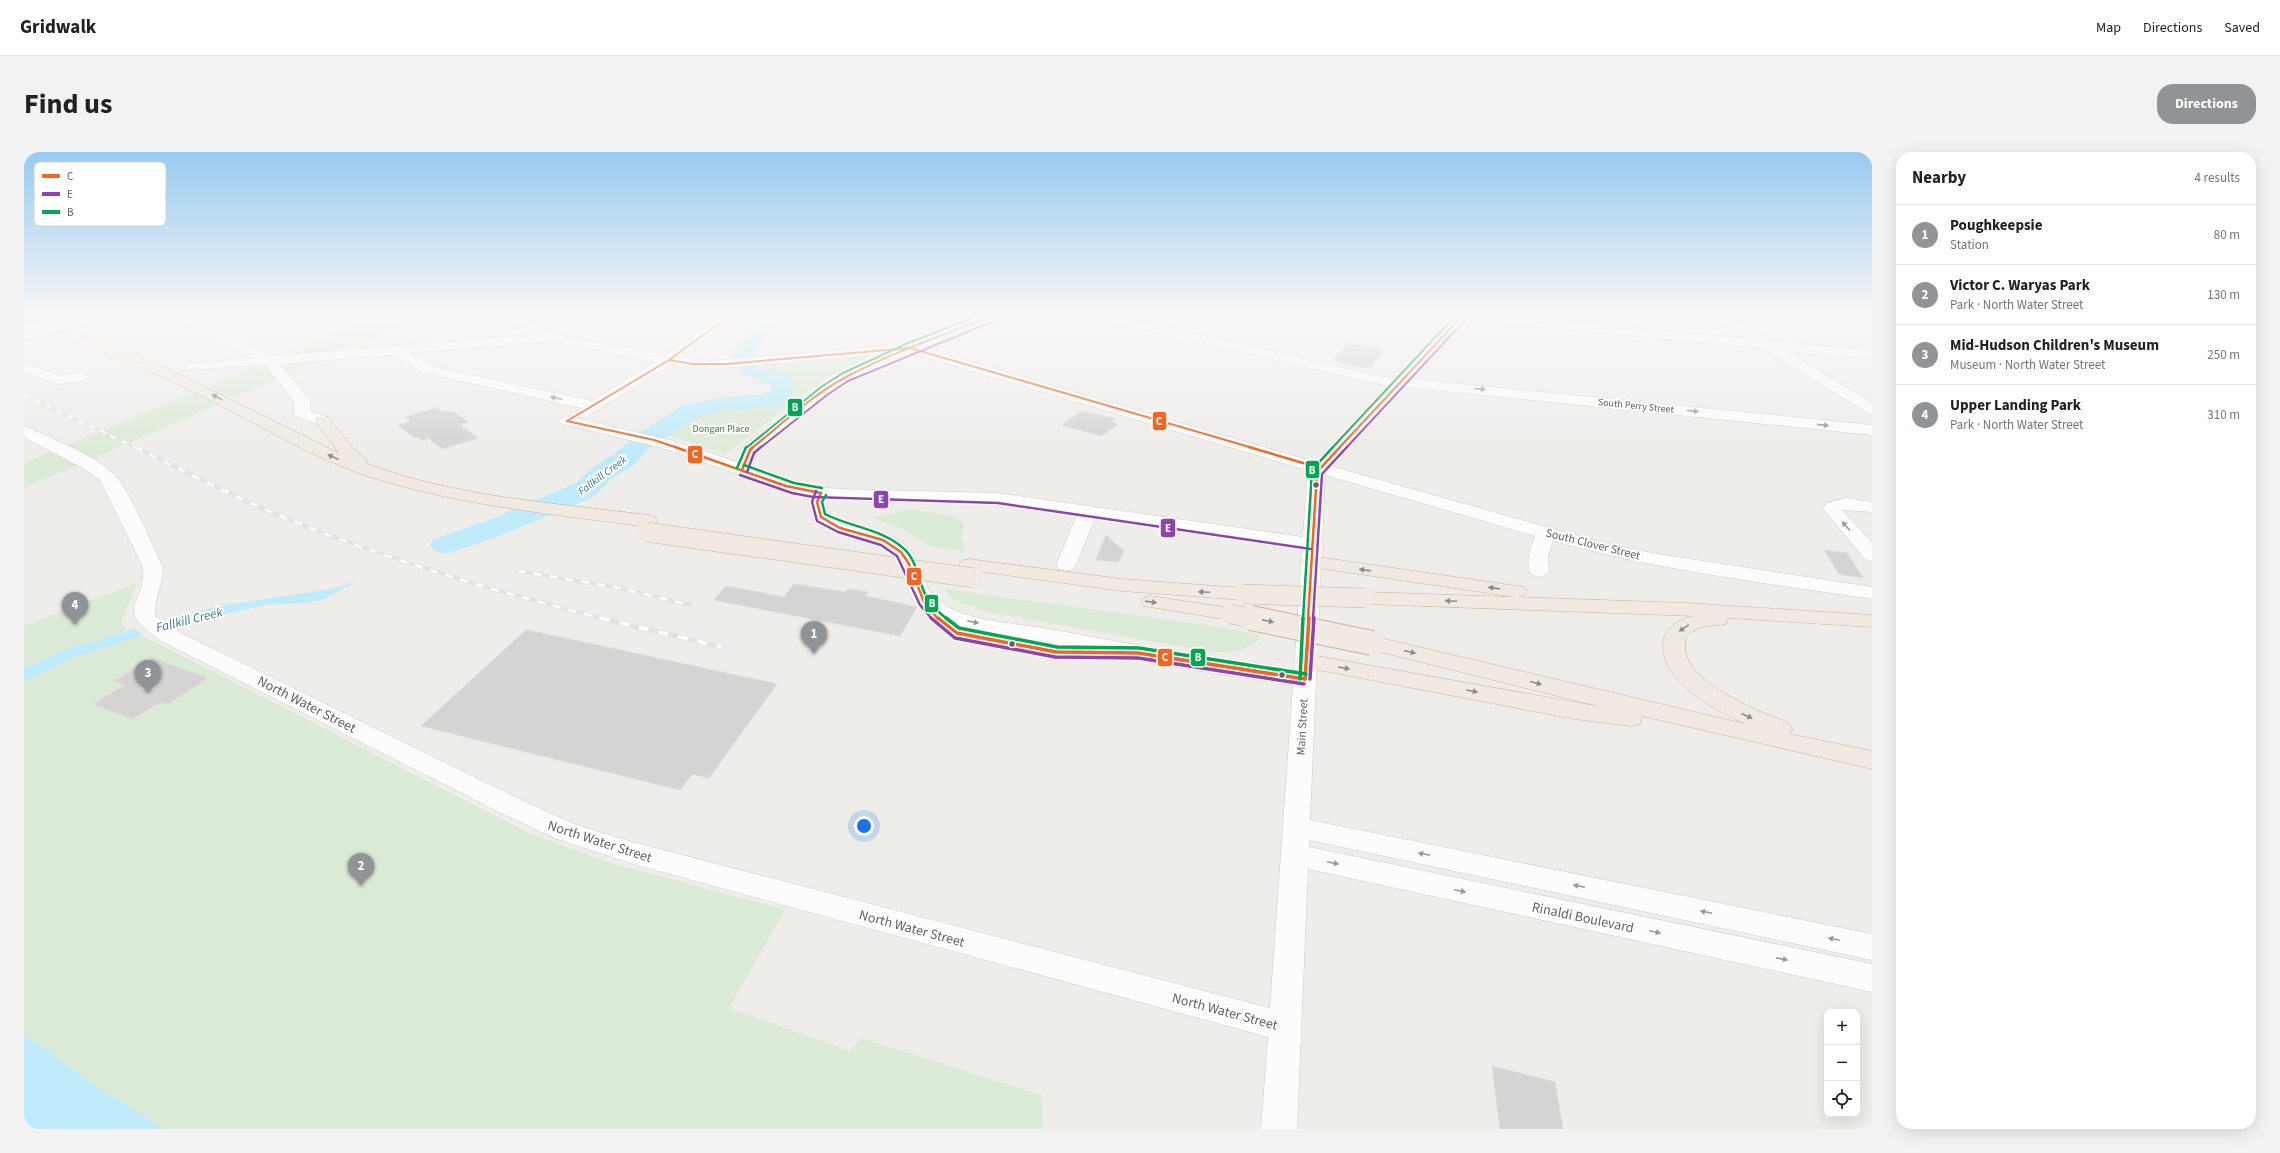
<!DOCTYPE html>
<meta charset="utf-8">
<style>
:root{--surface:#fff;--page:#f2f2f2;--text:#202124;--muted:#757577;--line:#e0e0e0;--accent:#919496}
body{margin:0;font-family:"Source Sans 3",sans-serif;background:var(--page);color:var(--text)}
.controls{position:absolute;right:12px;bottom:12px;display:grid;overflow:hidden;border-radius:8px;box-shadow:0 4px 16px #0002}
.controls button{width:36px;height:36px;display:grid;place-items:center;padding:0;border:0;border-bottom:1px solid var(--line);background:var(--surface);color:var(--text);font:20px sans-serif}
.you{position:absolute;left:840px;top:674px;width:14px;height:14px;margin:-10px;border:3px solid #fff;border-radius:50%;background:#1a73e8;box-shadow:0 0 0 6px #1a73e833}
.badge{display:grid;place-items:center;width:26px;height:26px;border-radius:50%;background:var(--accent);color:#fff;font-size:13px;font-weight:700}
.pin{position:absolute;translate:-50% -33px;filter:drop-shadow(0 1px 2px #0008)}
.pin::after{content:'';position:absolute;top:21px;width:14px;height:12px;background:inherit;clip-path:polygon(0 0,100% 0,50% 100%)}
.list{margin:0;padding:0;list-style:none}
h2{display:flex;justify-content:space-between;align-items:center;height:52px;margin:0;padding:0 16px;font-size:17px}
h2 small{font-size:13px;font-weight:400;color:var(--muted)}
.list li{display:grid;grid-template-columns:26px 1fr auto;gap:12px;align-items:center;box-sizing:border-box;height:60px;padding:0 16px;border-top:1px solid var(--line)}
.list b{display:block;font-size:15px;white-space:nowrap}
.list p{margin:0;font-size:13px;white-space:nowrap;color:var(--muted)}
.list em{font-size:13px;font-style:normal;color:var(--muted)}
.icon{flex:none;width:22px;height:22px;fill:none;stroke:currentColor;stroke-width:2;stroke-linecap:round;stroke-linejoin:round}
.map{position:relative;flex:none;width:1848px;height:977px;overflow:hidden;border-radius:16px}
header{display:flex;align-items:center;gap:24px;box-sizing:border-box;height:56px;padding:0 20px;background:var(--surface);border-bottom:1px solid var(--line)}
header strong{font-size:19px}
nav{display:flex;gap:22px;margin-inline-start:auto;font-size:14px}
.intro{display:flex;align-items:center;justify-content:space-between;box-sizing:border-box;height:96px;padding:0 24px}
h1{margin:0;font-size:28px}
.button{padding:10px 18px;border-radius:16px;background:var(--accent);color:#fff;font-size:14px;font-weight:700}
main{display:flex;gap:24px;padding:0 24px}
aside{flex:1;background:var(--surface);border-radius:16px;box-shadow:0 4px 16px #0002}
.map>svg:first-child{display:block}
.green{fill:#dbead6}
.water{fill:#bfeaf9}
.pier{fill:#efedea}
.lines{fill:none;stroke-linecap:round;stroke-linejoin:round}
.river{fill:#bfeaf9;fill-rule:evenodd}
.building{fill:#d5d4d3;stroke:#dedcd9}
.minor-casing{stroke:#cbcbca;stroke-width:1}
.highway-casing{stroke:#c8b096;stroke-width:1}
.minor{fill:#fdfcfc;fill-rule:evenodd}
.highway{fill:#f0eae3;fill-rule:evenodd}
.rail-far2-casing{stroke:#e3e3e3;stroke-width:3}
.rail-far1-casing{stroke:#e3e3e3;stroke-width:4}
.rail-casing{stroke:#e3e3e3;stroke-width:5}
.rail-far2{stroke:#fff;stroke-width:2;stroke-dasharray:6;stroke-linecap:butt}
.rail-far1{stroke:#fff;stroke-width:2.5;stroke-dasharray:8;stroke-linecap:butt}
.rail{stroke:#fff;stroke-width:3.5;stroke-dasharray:10;stroke-linecap:butt}
.minor-bridge-casing{stroke:#cbcbca;stroke-width:15;stroke-linecap:butt}
.highway-bridge-far1-casing{stroke:#c8b096;stroke-width:20;stroke-linecap:butt}
.highway-bridge-casing{stroke:#c8b096;stroke-width:26;stroke-linecap:butt}
.minor-bridge{stroke:#fdfcfc;stroke-width:14}
.highway-bridge-far1{stroke:#f0eae3;stroke-width:19}
.highway-bridge{stroke:#f0eae3;stroke-width:24}
.bus-1-far2-casing{stroke:#fff;stroke-width:4}
.bus-1-far1-casing{stroke:#fff;stroke-width:5}
.bus-1-casing{stroke:#fff;stroke-width:6}
.bus-2-far2-casing{stroke:#fff;stroke-width:4}
.bus-2-far1-casing{stroke:#fff;stroke-width:5}
.bus-2-casing{stroke:#fff;stroke-width:6}
.bus-3-far2-casing{stroke:#fff;stroke-width:4}
.bus-3-far1-casing{stroke:#fff;stroke-width:5}
.bus-3-casing{stroke:#fff;stroke-width:6}
.bus-1-far2{stroke:#f26522;stroke-width:2}
.bus-1-far1{stroke:#f26522;stroke-width:2.5}
.bus-1{stroke:#f26522;stroke-width:3.5}
.bus-2-far2{stroke:#8e44ad;stroke-width:2}
.bus-2-far1{stroke:#8e44ad;stroke-width:2.5}
.bus-2{stroke:#8e44ad;stroke-width:3.5}
.bus-3-far2{stroke:#00a651;stroke-width:2}
.bus-3-far1{stroke:#00a651;stroke-width:2.5}
.bus-3{stroke:#00a651;stroke-width:3.5}
.oneway{fill:#96999c}
.oneway2{fill:#8a8c8d}
.bus-dot{fill:#5f6468;stroke:#fff;stroke-width:1.5}
.labels{text-anchor:middle;stroke-width:4;stroke-linejoin:round;paint-order:stroke}
.far-street-label{font-size:10px;fill:#5f6468;stroke:#fff}
.far-park-label{font-size:10px;fill:#3d8234;stroke:#fff}
.far-water-label{font-size:11px;font-style:italic;fill:#3c7898;stroke:#fff}
.street-label{font-size:12px;fill:#5f6468;stroke:#fff}
.water-label{font-size:13px;font-style:italic;fill:#3c7898;stroke:#fff}
.near-street-label{font-size:14px;fill:#5f6468;stroke:#fff}
.key{fill:#fff;stroke:#cfd0d2;stroke-width:1}
.key-label{font-size:11px;fill:#5f6468}
.line-badge{stroke:#fff;stroke-width:1.5}
.badge-label{font-size:11px;text-anchor:middle;font-weight:bold;fill:#fff}
</style>
<header>
<strong>Gridwalk</strong>
<nav><a>Map</a><a>Directions</a><a>Saved</a></nav>
</header>
<div class="intro"><h1>Find us</h1><a class="button">Directions</a></div>
<main>
<div class="map">
<svg width="1848" height="977" viewBox="0 0 1848 977">
<rect width="100%" height="100%" fill="#efedea"/>
<g class="green">
<path d="M356 164H400L0 336V311Z"/>
<path d="M838 203 845 205 803 226 702 301 631 280C643 274 653 264 665 259 678 254 694 252 707 251 725 250 756 256 760 233L758 229 724 215Z"/>
<path d="M885 357 928 364 941 372 937 382 941 399 907 395 875 375 849 366Z"/>
<path d="M113 431 97 471 103 478 66 491 50 494 0 516V474Z"/>
<path d="M920 437 1182 473 1238 483 1233 490 1216 499 1194 500 1148 493 964 460 929 447Z"/>
<path d="M117 483 507 682 587 711 761 758 705 856 826 899 837 886 1017 943 1019 977H140L54 922 20 896 0 884V530L46 507Z"/>
</g>
<g class="water">
<path d="M334 429 298 448 282 451 242 453 143 475 46 507 0 530V516L50 494 66 491 143 466 206 452 307 437Z"/>
<path d="M0 884 20 896 54 922 140 977H0Z"/>
</g>
<path class="pier" d="M142 464 156 473 121 484 108 475Z"/>
<g class="lines">
<path class="river" d="M738 164H759L731 198 730 206 736 213 766 224 770 236 765 247 754 254 699 259 673 265 627 295 609 314 586 328 572 343 560 349 483 381 432 399 421 402 410 399 406 393 410 387 463 369 552 331 568 316 591 302 609 285 657 254 699 245 740 242 747 238V233L720 223 708 206 714 193Z"/>
</g>
<g class="building">
<path d="M1324 192 1356 197 1354 199 1360 200 1345 216 1313 210 1315 209 1309 208Z"/>
<path d="M412 256 417 259 430 260 444 270 436 273 454 286 418 297 404 286 398 288 394 285 390 286 374 273 387 269 382 265Z"/>
<path d="M1058 259 1092 267 1087 270 1094 272 1077 284 1038 273Z"/>
<path d="M1082 383 1100 399 1094 410 1072 408Z"/>
<path d="M1800 398 1823 401 1839 426 1815 422Z"/>
<path d="M770 432 821 440 824 437 844 440 841 444 893 455 876 484 690 448 702 434 760 445Z"/>
<path d="M502 478 513 480 753 532 685 626 668 622 656 638 397 574Z"/>
<path d="M128 506 184 526 144 552 137 550 108 567 69 552 101 533 90 529Z"/>
<path d="M1468 914 1531 930 1539 977H1476Z"/>
</g>
<g class="lines">
<defs>
<g id="minor">
<path d="M48 164H72L70 167 53 171 47 167Z"/>
<path d="M148 164H165L248 204 516 182 477 164H495L540 185 642 203 697 164H711L658 205 687 209 884 192 956 164H974L972 167 899 196 1292 310 1365 234 1078 168 1072 164H1095L1353 224 1372 226 1431 164H1444L1387 227 1848 273V283L1380 235 1307 314 1579 391 1634 402 1848 435V447C1741 431 1633 418 1529 389L1524 404 1525 419 1522 423 1515 425 1508 423C1500 411 1507 396 1511 384L1301 323 1286 668 1848 782V808L1285 688V695L1848 812V840L1284 717 1273 977H1237L1244 885 609 712 533 687 479 662 137 489C88 454 121 458 119 415L76 328 62 318 0 285V274L6 276C30 288 70 303 89 321 105 336 128 393 139 415 140 432 128 449 132 465L153 479 497 648 553 673 609 690 1246 856 1269 533C1224 526 1179 520 1134 512 1098 505 1061 497 1025 490 985 482 937 483 902 461 879 446 884 416 865 400 846 383 813 385 790 369L784 350 787 344 770 342 635 295 537 272 535 269 537 266 543 264 646 288 713 310 720 294 795 236 817 222 861 202 687 217 647 212 562 265H552L549 262 557 256 401 221 367 203 255 212 286 248V259L304 265 306 268 304 271 298 273 273 265 270 262V249L241 213 163 218 161 215 168 211 231 206ZM528 189 631 210 568 249 411 215 385 201ZM887 201 1286 319 1283 324 1279 385 974 341 815 337 778 333 728 316 733 300 805 242 827 228ZM804 346 974 351 1053 363 1032 413 1035 417 1042 419 1049 417 1052 413 1071 366 1278 396 1270 518C1188 507 1107 492 1025 477 993 471 958 471 928 457 894 442 905 418 884 396 866 377 834 377 812 367 805 362 800 354 804 346Z"/>
<path d="M1466 164H1497L1723 187 1688 164H1703L1745 189 1848 199V207L1761 199 1848 251V262L1843 260 1738 196 1516 175 1472 168Z"/>
<path d="M0 211 35 223 58 221 65 225 58 229 34 232 0 220Z"/>
<path d="M1822 346 1848 350V360L1818 358 1848 391V409L1841 407 1799 357 1802 351Z"/>
</g>
<g id="highway">
<path d="M0 165 72 189 138 214 315 301 290 268 292 265H304L328 295 342 307 344 312C432 345 531 351 624 363L631 365 633 369 631 373 624 375C528 362 429 353 337 322 278 301 226 267 170 240 115 213 58 192 0 173Z"/>
<path d="M1287 404 1500 435 1503 439 1500 443 1494 445 1662 451 1848 463V475L1704 466 1702 472C1691 474 1679 473 1669 479 1662 483 1661 486 1661 494 1660 524 1711 548 1735 559 1746 564 1763 567 1769 577L1766 582 1848 599V617L1618 564 1616 572 1607 574 1550 567 1274 514 1271 509 1274 504 1282 502 1578 555 1340 496 1337 491 1340 486 1348 484 1722 572C1692 559 1637 530 1639 492 1640 475 1656 467 1670 464L1341 452 1334 450 1331 446 1334 442 1341 440 1491 445 1280 414 1277 410 1280 406Z"/>
<path d="M945 407 1098 427 1219 436 1226 438 1229 442 1226 446 1219 448 1098 439 938 417 935 413 938 409Z"/>
<path d="M1127 444 1206 456 1214 457 1217 462 1214 467 1206 468 1120 454 1117 450 1120 446Z"/>
</g>
</defs>
<use href="#minor" class="minor-casing"/>
<use href="#highway" class="highway-casing"/>
<use href="#minor" class="minor"/>
<use href="#highway" class="highway"/>
<defs>
<path id="rail-far2" d="M0 243 113 296"/>
<g id="rail-far1">
<path d="M111 295C159 319 207 343 256 364 361 407 470 439 580 467"/>
<path d="M494 419 596 436 666 453"/>
</g>
<path id="rail" d="M576 466 698 495"/>
</defs>
<use href="#rail-far2" class="rail-far2-casing"/>
<use href="#rail-far1" class="rail-far1-casing"/>
<use href="#rail" class="rail-casing"/>
<use href="#rail-far2" class="rail-far2"/>
<use href="#rail-far1" class="rail-far1"/>
<use href="#rail" class="rail"/>
<defs>
<path id="minor-bridge" d="M0 180 53 167"/>
<g id="highway-bridge-far1">
<path d="M622 380 950 426"/>
<path d="M1219 442 1341 446"/>
<path d="M1206 462 1232 467"/>
</g>
<path id="highway-bridge" d="M1227 466 1348 491"/>
</defs>
<use href="#minor-bridge" class="minor-bridge-casing"/>
<use href="#highway-bridge-far1" class="highway-bridge-far1-casing"/>
<use href="#highway-bridge" class="highway-bridge-casing"/>
<use href="#minor-bridge" class="minor-bridge"/>
<use href="#highway-bridge-far1" class="highway-bridge-far1"/>
<use href="#highway-bridge" class="highway-bridge"/>
<defs>
<g id="bus-1-far2">
<path d="M645 208 669 212H702L886 196 1229 296"/>
<path d="M543 269 630 288 654 296"/>
<path d="M543 269 645 208 705 164"/>
<path d="M728 296C758 272 788 243 822 225 869 200 919 183 968 164"/>
<path d="M1315 296 1438 164"/>
</g>
<g id="bus-1-far1">
<path d="M651 295 762 334 797 341"/>
<path d="M1225 295 1296 316"/>
<path d="M718 318 726 298 729 295"/>
<path d="M797 341 793 350 797 365 816 376 859 388 877 400 885 412 900 450 914 467"/>
<path d="M1284 467 1293 320 1316 295"/>
</g>
<g id="bus-1">
<path d="M914 466 933 481 1032 500 1114 501 1281 527"/>
<path d="M1281 527 1285 466"/>
</g>
<g id="bus-2-far2">
<path d="M736 296 803 243 824 229 970 169"/>
<path d="M1322 296 1442 167"/>
</g>
<g id="bus-2-far1">
<path d="M723 320 730 301 737 295"/>
<path d="M716 323 768 341 789 345 974 351 1287 397"/>
<path d="M792 339 788 350 793 369 814 380 857 393 873 404 896 453 908 467"/>
<path d="M1289 467 1298 322 1323 295"/>
</g>
<g id="bus-2">
<path d="M907 466 931 486 1031 505 1114 506 1280 532"/>
<path d="M1286 527 1290 466"/>
</g>
<g id="bus-3-far2">
<path d="M722 296 797 235 819 221 884 191 954 164"/>
<path d="M1308 296 1431 164"/>
</g>
<g id="bus-3-far1">
<path d="M720 313 770 331 798 336"/>
<path d="M713 316 722 295"/>
<path d="M802 343 798 350 801 362C826 375 858 377 879 396 894 408 894 432 904 448 909 455 917 462 923 467"/>
<path d="M1279 467 1288 318 1309 295"/>
</g>
<g id="bus-3">
<path d="M922 466 935 476 1033 495 1115 496 1282 522"/>
<path d="M1276 527 1279 466"/>
</g>
</defs>
<use href="#bus-1-far2" class="bus-1-far2-casing"/>
<use href="#bus-1-far1" class="bus-1-far1-casing"/>
<use href="#bus-1" class="bus-1-casing"/>
<use href="#bus-2-far2" class="bus-2-far2-casing"/>
<use href="#bus-2-far1" class="bus-2-far1-casing"/>
<use href="#bus-2" class="bus-2-casing"/>
<use href="#bus-3-far2" class="bus-3-far2-casing"/>
<use href="#bus-3-far1" class="bus-3-far1-casing"/>
<use href="#bus-3" class="bus-3-casing"/>
<use href="#bus-1-far2" class="bus-1-far2"/>
<use href="#bus-1-far1" class="bus-1-far1"/>
<use href="#bus-1" class="bus-1"/>
<use href="#bus-2-far2" class="bus-2-far2"/>
<use href="#bus-2-far1" class="bus-2-far1"/>
<use href="#bus-2" class="bus-2"/>
<use href="#bus-3-far2" class="bus-3-far2"/>
<use href="#bus-3-far1" class="bus-3-far1"/>
<use href="#bus-3" class="bus-3"/>
</g>
<defs><path id="oneway-solid" d="M-6-.8H1V-3.2L6.5 0L1 3.2V.8H-6Z"/></defs>
<g class="oneway">
<use href="#oneway-solid" transform="translate(1456 237) rotate(5)"/>
<use href="#oneway-solid" transform="translate(532 246) rotate(-168)"/>
<use href="#oneway-solid" transform="translate(1669 259) rotate(6)"/>
<use href="#oneway-solid" transform="translate(1799 273) rotate(6)"/>
<use href="#oneway-solid" transform="translate(1822 374) rotate(-132)"/>
<use href="#oneway-solid" transform="translate(949 470) rotate(12)"/>
<use href="#oneway-solid" transform="translate(1400 702) rotate(-168)"/>
<use href="#oneway-solid" transform="translate(1309 711) rotate(12)"/>
<use href="#oneway-solid" transform="translate(1555 734) rotate(-168)"/>
<use href="#oneway-solid" transform="translate(1436 739) rotate(12)"/>
<use href="#oneway-solid" transform="translate(1682 760) rotate(-168)"/>
<use href="#oneway-solid" transform="translate(1631 780) rotate(12)"/>
<use href="#oneway-solid" transform="translate(1810 787) rotate(-168)"/>
<use href="#oneway-solid" transform="translate(1758 807) rotate(12)"/>
</g>
<g class="oneway2">
<use href="#oneway-solid" transform="translate(193 245) rotate(-153)"/>
<use href="#oneway-solid" transform="translate(309 305) rotate(-156)"/>
<use href="#oneway-solid" transform="translate(1341 418) rotate(-172)"/>
<use href="#oneway-solid" transform="translate(1470 436) rotate(-172)"/>
<use href="#oneway-solid" transform="translate(1180 440) rotate(-177)"/>
<use href="#oneway-solid" transform="translate(1427 449) rotate(-178)"/>
<use href="#oneway-solid" transform="translate(1127 450) rotate(8)"/>
<use href="#oneway-solid" transform="translate(1244 469) rotate(11)"/>
<use href="#oneway-solid" transform="translate(1660 476) rotate(145)"/>
<use href="#oneway-solid" transform="translate(1386 500) rotate(13)"/>
<use href="#oneway-solid" transform="translate(1320 516) rotate(10)"/>
<use href="#oneway-solid" transform="translate(1512 531) rotate(14)"/>
<use href="#oneway-solid" transform="translate(1448 539) rotate(10)"/>
<use href="#oneway-solid" transform="translate(1723 564) rotate(24)"/>
</g>
<linearGradient id="sky" x2="0" y2="1"><stop stop-color="#97caef"/><stop offset="0.54" stop-color="#f8f7f6"/><stop offset="1" stop-color="#f8f7f6" stop-opacity="0"/></linearGradient>
<rect width="1848" height="301" fill="url(#sky)"/>
<g class="bus-dot">
<circle cx="1292" cy="333" r="3.5"/>
<circle cx="988" cy="492" r="3.5"/>
<circle cx="1258" cy="523" r="3.5"/>
</g>
<g class="labels">
<g class="far-street-label">
<text transform="translate(1612 253) rotate(6)" y="4">South Perry Street</text>
</g>
<g class="far-park-label">
<text x="697" y="280">Dongan Place</text>
</g>
<g class="far-water-label">
<text transform="translate(578 323) rotate(-37)" y="4">Fallkill Creek</text>
</g>
<g class="street-label">
<text transform="translate(1569 392) rotate(14)" y="4">South Clover Street</text>
<text transform="translate(1278 575) rotate(-87)" y="4">Main Street</text>
</g>
<g class="water-label">
<text transform="translate(165 467) rotate(-14)" y="5">Fallkill Creek</text>
</g>
<g class="near-street-label">
<text transform="translate(283 552) rotate(27)" y="5">North Water Street</text>
<text transform="translate(576 689) rotate(18)" y="5">North Water Street</text>
<text transform="translate(1559 765) rotate(12)" y="5">Rinaldi Boulevard</text>
<text transform="translate(888 776) rotate(15)" y="5">North Water Street</text>
<text transform="translate(1201 859) rotate(15)" y="5">North Water Street</text>
</g>
</g>
<rect x="10" y="10" width="132" height="64" rx="6" class="key"/>
<rect x="18" y="22" width="18" height="4" fill="#f26522"/>
<rect x="18" y="40" width="18" height="4" fill="#8e44ad"/>
<rect x="18" y="58" width="18" height="4" fill="#00a651"/>
<g class="key-label">
<text x="43" y="28">C</text>
<text x="43" y="46">E</text>
<text x="43" y="64">B</text>
</g>
<g class="line-badge">
<rect x="763" y="246" width="16" height="19" rx="4" fill="#00a651"/>
<rect x="1128" y="259" width="15" height="20" rx="4" fill="#f26522"/>
<rect x="663" y="293" width="16" height="19" rx="4" fill="#f26522"/>
<rect x="1281" y="308" width="15" height="19" rx="4" fill="#00a651"/>
<rect x="849" y="338" width="16" height="19" rx="4" fill="#8e44ad"/>
<rect x="1136" y="366" width="16" height="20" rx="4" fill="#8e44ad"/>
<rect x="882" y="415" width="16" height="19" rx="4" fill="#f26522"/>
<rect x="900" y="442" width="15" height="19" rx="4" fill="#00a651"/>
<rect x="1166" y="496" width="16" height="19" rx="4" fill="#00a651"/>
<rect x="1133" y="496" width="16" height="19" rx="4" fill="#f26522"/>
</g>
<g class="badge-label">
<text x="771" y="259">B</text>
<text x="1135" y="273">C</text>
<text x="671" y="306">C</text>
<text x="1288" y="322">B</text>
<text x="857" y="351">E</text>
<text x="1144" y="380">E</text>
<text x="890" y="428">C</text>
<text x="908" y="455">B</text>
<text x="1174" y="509">B</text>
<text x="1141" y="509">C</text>
</g>
</svg>
<div class="controls">
<button>+</button>
<button>−</button>
<button><svg class="icon" aria-label="locate" viewBox="0 0 24 24"><circle cx="12" cy="12" r="6"/><path d="M12 2v4M12 18v4M2 12h4M18 12h4"/></svg></button>
</div>
<div class="you"></div>
<div class="pin badge" style="left:790px;top:502px">1</div>
<div class="pin badge" style="left:337px;top:734px">2</div>
<div class="pin badge" style="left:124px;top:541px">3</div>
<div class="pin badge" style="left:51px;top:473px">4</div>
</div>
<aside>
<h2>Nearby<small>4 results</small></h2>
<ul class="list">
<li><span class="badge">1</span><div><b>Poughkeepsie</b><p>Station</p></div><em>80 m</em></li>
<li><span class="badge">2</span><div><b>Victor C. Waryas Park</b><p>Park · North Water Street</p></div><em>130 m</em></li>
<li><span class="badge">3</span><div><b>Mid-Hudson Children's Museum</b><p>Museum · North Water Street</p></div><em>250 m</em></li>
<li><span class="badge">4</span><div><b>Upper Landing Park</b><p>Park · North Water Street</p></div><em>310 m</em></li>
</ul>
</aside>
</main>
